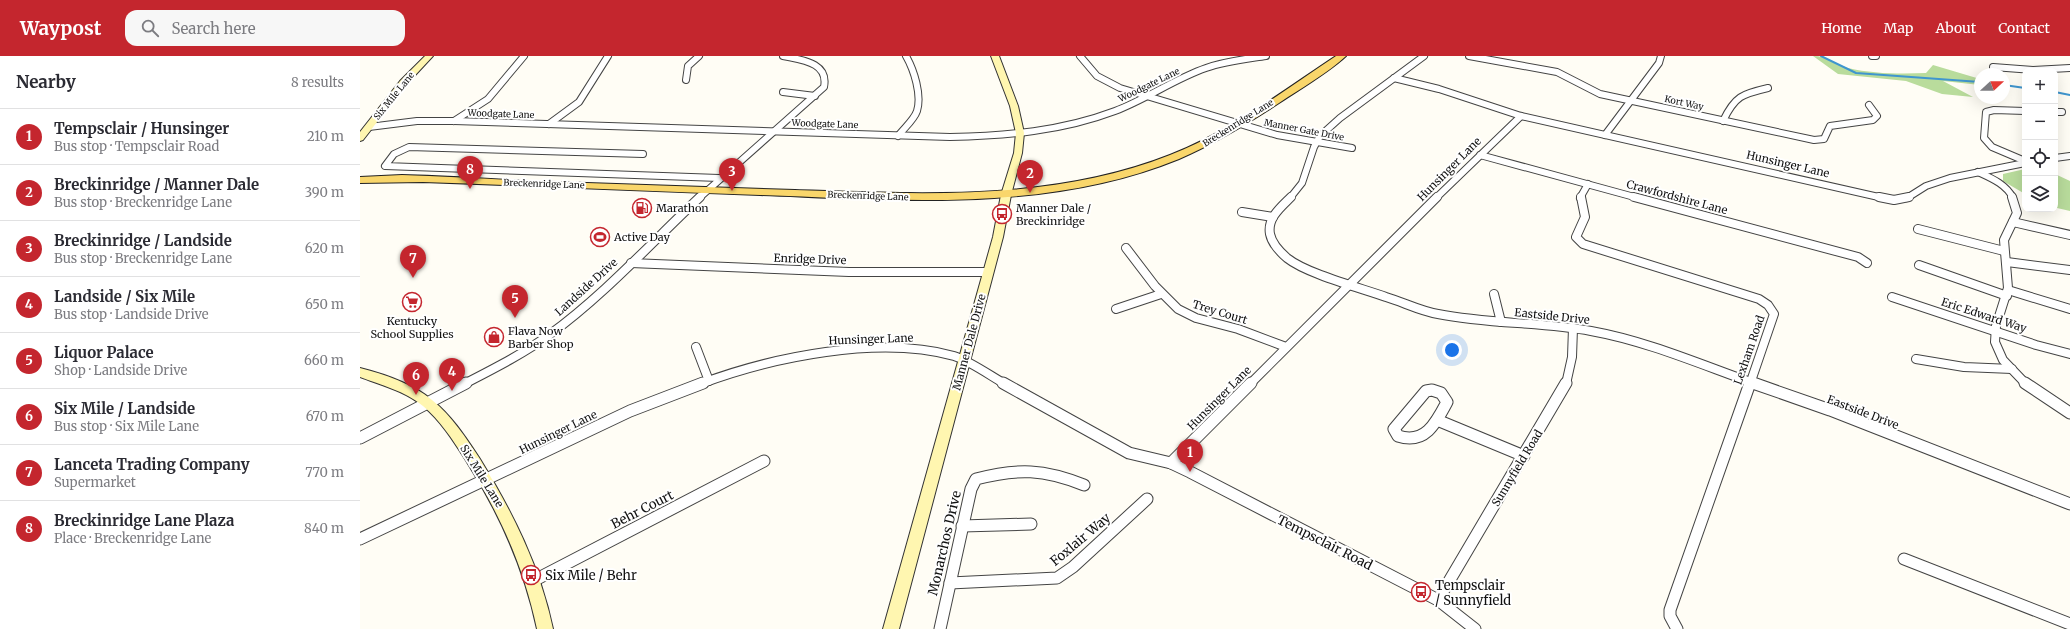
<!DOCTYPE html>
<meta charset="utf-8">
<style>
:root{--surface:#fff;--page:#f7f7f7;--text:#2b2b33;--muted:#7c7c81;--line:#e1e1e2;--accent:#c4262e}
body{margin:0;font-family:Merriweather,serif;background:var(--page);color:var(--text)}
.controls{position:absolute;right:12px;top:12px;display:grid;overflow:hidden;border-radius:8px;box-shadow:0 4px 16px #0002}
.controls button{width:36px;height:36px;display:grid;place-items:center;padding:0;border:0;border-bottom:1px solid var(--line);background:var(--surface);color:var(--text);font:20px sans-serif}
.compass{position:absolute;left:1614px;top:12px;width:36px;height:36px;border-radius:50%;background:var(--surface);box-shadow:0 4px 16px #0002;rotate:69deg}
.you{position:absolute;left:1092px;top:294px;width:14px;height:14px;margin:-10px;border:3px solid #fff;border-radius:50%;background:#1a73e8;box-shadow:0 0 0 6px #1a73e833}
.badge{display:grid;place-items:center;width:26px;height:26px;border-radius:50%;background:var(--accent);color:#fff;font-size:13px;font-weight:700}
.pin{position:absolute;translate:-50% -33px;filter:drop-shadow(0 1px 2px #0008)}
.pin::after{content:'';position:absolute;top:21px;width:14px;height:12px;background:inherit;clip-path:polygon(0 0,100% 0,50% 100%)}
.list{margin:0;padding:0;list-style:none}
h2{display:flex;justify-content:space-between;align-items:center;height:52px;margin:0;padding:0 16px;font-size:17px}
h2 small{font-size:13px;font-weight:400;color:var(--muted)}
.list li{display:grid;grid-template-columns:26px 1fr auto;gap:12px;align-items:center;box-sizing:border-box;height:56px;padding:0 16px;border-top:1px solid var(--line)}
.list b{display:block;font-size:15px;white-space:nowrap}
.list p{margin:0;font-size:13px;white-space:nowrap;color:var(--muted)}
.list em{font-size:13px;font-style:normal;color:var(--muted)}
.icon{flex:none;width:22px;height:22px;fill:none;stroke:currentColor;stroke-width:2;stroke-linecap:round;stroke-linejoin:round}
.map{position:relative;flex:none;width:1710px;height:573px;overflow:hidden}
header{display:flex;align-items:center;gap:24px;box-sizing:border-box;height:56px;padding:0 20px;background:var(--accent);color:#fff}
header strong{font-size:19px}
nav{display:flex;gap:22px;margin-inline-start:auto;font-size:14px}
.search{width:280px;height:36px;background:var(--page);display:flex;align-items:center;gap:10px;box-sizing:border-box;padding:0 14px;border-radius:12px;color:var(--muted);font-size:15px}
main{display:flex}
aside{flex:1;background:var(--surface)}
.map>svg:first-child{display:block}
.forest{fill:#b9dc9c}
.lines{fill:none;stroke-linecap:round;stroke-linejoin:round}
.stream{stroke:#3f96cf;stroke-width:2}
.street-far2-casing{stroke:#444;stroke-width:8}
.street-far1-casing{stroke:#444;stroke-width:10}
.street-casing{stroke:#444;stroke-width:13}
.secondary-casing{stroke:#333;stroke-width:2}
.primary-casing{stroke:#222;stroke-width:2}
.street-far2{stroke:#fff;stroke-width:6}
.street-far1{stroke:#fff;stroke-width:8}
.street{stroke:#fff;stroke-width:11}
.secondary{fill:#fff6b0;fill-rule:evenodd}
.primary{fill:#f9d66b;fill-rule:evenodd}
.labels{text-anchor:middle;stroke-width:4;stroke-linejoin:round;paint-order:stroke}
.far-street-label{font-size:9px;fill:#111;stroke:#fff}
.street-label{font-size:11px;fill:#111;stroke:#fff}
.poi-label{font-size:11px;fill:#111;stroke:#fff;text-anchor:start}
.near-street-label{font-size:13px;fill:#111;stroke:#fff}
.near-poi-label{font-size:13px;fill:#111;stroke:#fff;text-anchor:start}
</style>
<header>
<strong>Waypost</strong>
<div class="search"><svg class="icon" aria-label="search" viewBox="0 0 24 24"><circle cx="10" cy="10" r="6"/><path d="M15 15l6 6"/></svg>Search here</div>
<nav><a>Home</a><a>Map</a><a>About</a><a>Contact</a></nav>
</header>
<main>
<aside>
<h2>Nearby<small>8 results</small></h2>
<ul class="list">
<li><span class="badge">1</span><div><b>Tempsclair / Hunsinger</b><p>Bus stop · Tempsclair Road</p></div><em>210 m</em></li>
<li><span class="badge">2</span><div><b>Breckinridge / Manner Dale</b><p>Bus stop · Breckenridge Lane</p></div><em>390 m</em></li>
<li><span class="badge">3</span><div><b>Breckinridge / Landside</b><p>Bus stop · Breckenridge Lane</p></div><em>620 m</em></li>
<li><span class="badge">4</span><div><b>Landside / Six Mile</b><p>Bus stop · Landside Drive</p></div><em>650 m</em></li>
<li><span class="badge">5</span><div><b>Liquor Palace</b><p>Shop · Landside Drive</p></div><em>660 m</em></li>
<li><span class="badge">6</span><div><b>Six Mile / Landside</b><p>Bus stop · Six Mile Lane</p></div><em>670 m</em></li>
<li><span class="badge">7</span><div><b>Lanceta Trading Company</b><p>Supermarket</p></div><em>770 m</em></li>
<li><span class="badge">8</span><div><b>Breckinridge Lane Plaza</b><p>Place · Breckenridge Lane</p></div><em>840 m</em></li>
</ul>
</aside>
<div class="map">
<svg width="1710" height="573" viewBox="0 0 1710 573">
<rect width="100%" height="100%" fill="#fffdf5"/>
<g class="forest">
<path d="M1453 0C1468 0 1474 8 1488 12 1513 18 1541 18 1566 17L1573 9 1620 23V29L1583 25 1613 41 1582 38 1546 25 1478 18Z"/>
<path d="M1665 113V138L1643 125V118Z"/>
<path d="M1695 118 1710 125V155L1697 152 1695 146Z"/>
</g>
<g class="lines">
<g class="stream">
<path d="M1461 0 1496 17 1620 26"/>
<path d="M1644 29 1665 32"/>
<path d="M1695 36 1710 39"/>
</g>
<defs>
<g id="street-far2">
<path d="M720 0 737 20 760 32 917 79 992 92"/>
<path d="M1109 0 1197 16 1240 38 1454 84 1464 83 1470 70 1513 64 1517 60 1509 49"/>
<path d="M1512 0H1516"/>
<path d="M1633 11 1673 14 1710 12"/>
<path d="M1034 22 1079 33 1161 60 1523 142"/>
<path d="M326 24 328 10 339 0"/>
<path d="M423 36 455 40"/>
<path d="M1665 55 1634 54 1626 56 1624 82 1632 91 1665 105"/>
<path d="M1695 56H1702"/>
<path d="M94 65 128 43 164 0"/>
<path d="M1363 65C1375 40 1382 38 1408 32"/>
<path d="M189 68 219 46 248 0"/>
<path d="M9 71 57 65H94L590 81C646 80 702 75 755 55 787 43 814 23 846 12 865 5 886 3 906 0"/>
<path d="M1245 79 1299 7 1301 0"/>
<path d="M538 80C544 72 554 64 557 55 562 39 554 14 546 0"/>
<path d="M283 98 49 91 34 98 25 110 359 122"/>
<path d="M1120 99 1278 142"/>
<path d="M1695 102 1710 100"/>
<path d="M1618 116C1631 122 1646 128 1653 142"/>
<path d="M339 142 464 31C469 6 441 4 423 0"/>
<path d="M930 142 942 127 954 91 960 80 980 62 1064 0"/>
<path d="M1076 142 1161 60"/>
<path d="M1220 142 1228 128"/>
<path d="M1547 142 1566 130 1590 122 1665 107"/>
</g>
<g id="street-far1">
<path d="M931 141C921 151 907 162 910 178 912 188 920 196 927 202 947 218 1001 232 1026 241 1043 246 1060 255 1078 258 1128 268 1180 266 1231 275 1287 285 1342 309 1396 328"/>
<path d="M1221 141 1225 161 1216 181 1223 188 1399 243 1408 249 1414 258 1390 328"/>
<path d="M1274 141 1498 201 1507 207"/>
<path d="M1519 141 1534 144 1549 141"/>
<path d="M1652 141 1657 157 1644 184 1648 232 1636 270 1635 286 1643 304 1666 328"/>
<path d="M882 156 913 161"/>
<path d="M1653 166 1710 179"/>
<path d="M1558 173 1644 195"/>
<path d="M766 192 795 230 818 253 836 262 878 273 926 291"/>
<path d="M1647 206 1710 214"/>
<path d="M271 207 489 216H629"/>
<path d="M1559 209 1647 240"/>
<path d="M1648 234 1710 253"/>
<path d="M1134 238 1141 266"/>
<path d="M1532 241 1676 289 1710 298"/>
<path d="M756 253 801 238"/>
<path d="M336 291 349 325"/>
<path d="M1556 303 1604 311 1652 313"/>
<path d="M104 328C133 313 163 298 189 279 243 240 291 187 340 141"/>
<path d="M340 328C412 301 519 279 594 300 608 304 631 320 645 328"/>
<path d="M890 328 1077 141"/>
<path d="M1206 328 1212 301 1213 272"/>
</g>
<g id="street">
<path d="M643 327 769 397 811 407 830 416 1078 544 1115 573"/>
<path d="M1393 327 1470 354 1710 448"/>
<path d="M1665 327 1710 357"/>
<path d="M1072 334 1081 337 1087 346C1076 367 1065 389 1038 380L1034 373 1066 335Z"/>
<path d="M1077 364 1164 400"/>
<path d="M0 382 106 327"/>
<path d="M811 407 891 327"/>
<path d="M602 470 671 468"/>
<path d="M0 483 270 355 343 327"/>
<path d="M1544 503 1710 568"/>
<path d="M173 525 404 405"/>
<path d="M590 527 697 522 713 511 787 443"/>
<path d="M1078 544 1206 327"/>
<path d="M580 573 611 433 616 423C658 412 684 413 724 429"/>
<path d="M1317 573 1310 560V554L1390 327"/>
</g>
<g id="secondary">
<path d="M65 0H73L46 29 3 84 0 85V76L40 25Z"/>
<path d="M631 0H639L658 50 664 77 662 97 651 139 643 181 539 573H523L633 181 641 139 654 97 656 77 650 50Z"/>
<path d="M0 312C24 318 53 328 72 344 92 360 106 382 120 403 153 457 180 511 193 573H177C164 511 139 456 105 403 93 384 80 364 63 350 45 335 21 329 0 321Z"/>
</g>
<path id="primary" d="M976 0H986C969 16 940 33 919 47 887 68 854 88 819 103 687 157 539 144 400 139 288 135 175 130 63 126L0 127V121L42 119C84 120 126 123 168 125 257 128 346 131 435 134 560 138 691 146 810 99 870 76 923 35 976 0Z"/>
</defs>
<use href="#street-far2" class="street-far2-casing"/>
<use href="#street-far1" class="street-far1-casing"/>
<use href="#street" class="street-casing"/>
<use href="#secondary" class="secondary-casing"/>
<use href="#primary" class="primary-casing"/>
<use href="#street-far2" class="street-far2"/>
<use href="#street-far1" class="street-far1"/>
<use href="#street" class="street"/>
<use href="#secondary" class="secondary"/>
<use href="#primary" class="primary"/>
</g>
<defs>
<symbol id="fuel-ring" viewBox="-11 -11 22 22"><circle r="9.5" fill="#fff" stroke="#c4262e" stroke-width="1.5"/><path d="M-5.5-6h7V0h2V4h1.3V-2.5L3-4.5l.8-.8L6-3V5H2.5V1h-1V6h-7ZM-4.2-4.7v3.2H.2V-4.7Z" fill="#c4262e"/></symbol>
<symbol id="bus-ring" viewBox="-11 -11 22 22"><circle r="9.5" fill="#fff" stroke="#c4262e" stroke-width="1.5"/><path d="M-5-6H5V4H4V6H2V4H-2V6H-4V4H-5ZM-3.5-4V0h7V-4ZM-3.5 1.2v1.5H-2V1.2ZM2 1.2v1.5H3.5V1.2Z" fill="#c4262e"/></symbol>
<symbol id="stadium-ring" viewBox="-11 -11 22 22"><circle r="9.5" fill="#fff" stroke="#c4262e" stroke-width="1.5"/><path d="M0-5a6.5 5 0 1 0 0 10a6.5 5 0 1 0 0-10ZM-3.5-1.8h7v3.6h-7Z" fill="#c4262e"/></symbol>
<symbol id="supermarket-ring" viewBox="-11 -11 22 22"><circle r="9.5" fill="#fff" stroke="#c4262e" stroke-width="1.5"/><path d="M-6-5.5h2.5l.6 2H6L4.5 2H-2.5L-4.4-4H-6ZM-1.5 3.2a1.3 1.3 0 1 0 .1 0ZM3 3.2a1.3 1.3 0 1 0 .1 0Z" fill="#c4262e"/></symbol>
<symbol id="shop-ring" viewBox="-11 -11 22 22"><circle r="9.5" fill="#fff" stroke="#c4262e" stroke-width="1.5"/><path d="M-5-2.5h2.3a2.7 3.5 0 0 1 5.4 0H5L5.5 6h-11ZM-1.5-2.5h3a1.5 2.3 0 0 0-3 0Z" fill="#c4262e"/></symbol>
</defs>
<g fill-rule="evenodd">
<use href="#fuel-ring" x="271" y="141" width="22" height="22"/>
<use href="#bus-ring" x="631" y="147" width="22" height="22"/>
<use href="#stadium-ring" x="229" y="170" width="22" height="22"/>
<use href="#supermarket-ring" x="41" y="235" width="22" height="22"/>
<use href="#shop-ring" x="123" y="270" width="22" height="22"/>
<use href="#bus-ring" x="160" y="508" width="22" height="22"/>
<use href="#bus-ring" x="1050" y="525" width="22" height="22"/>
</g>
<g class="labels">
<g class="far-street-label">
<text transform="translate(789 29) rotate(-26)" y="3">Woodgate Lane</text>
<text transform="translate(34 40) rotate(-51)" y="3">Six Mile Lane</text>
<text transform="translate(1324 47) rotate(12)" y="3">Kort Way</text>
<text transform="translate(141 58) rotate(2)" y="3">Woodgate Lane</text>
<text transform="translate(878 67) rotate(-32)" y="3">Breckenridge Lane</text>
<text transform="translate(465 68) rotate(2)" y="3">Woodgate Lane</text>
<text transform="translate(944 74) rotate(11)" y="3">Manner Gate Drive</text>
<text transform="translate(184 128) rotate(2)" y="3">Breckenridge Lane</text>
<text transform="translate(508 140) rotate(2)" y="3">Breckenridge Lane</text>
</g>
<g class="street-label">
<text transform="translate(1428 108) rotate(13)" y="4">Hunsinger Lane</text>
<text transform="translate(1089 113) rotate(-45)" y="4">Hunsinger Lane</text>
<text transform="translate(1317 141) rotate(15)" y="4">Crawfordshire Lane</text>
<text transform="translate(450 203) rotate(2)" y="4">Enridge Drive</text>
<text transform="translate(226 231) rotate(-42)" y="4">Landside Drive</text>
<text transform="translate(860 256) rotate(17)" y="4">Trey Court</text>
<text transform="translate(1624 259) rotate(18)" y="4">Eric Edward Way</text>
<text transform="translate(1192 260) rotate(6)" y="4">Eastside Drive</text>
<text transform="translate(511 283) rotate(-2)" y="4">Hunsinger Lane</text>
<text transform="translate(609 286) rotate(-75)" y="4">Manner Dale Drive</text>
<text transform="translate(1389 294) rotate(-71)" y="4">Lexham Road</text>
<text transform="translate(859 342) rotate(-45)" y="4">Hunsinger Lane</text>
<text transform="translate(1503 356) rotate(21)" y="4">Eastside Drive</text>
<text transform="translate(198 376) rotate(-26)" y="4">Hunsinger Lane</text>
<text transform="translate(1157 412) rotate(-59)" y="4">Sunnyfield Road</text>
<text transform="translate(122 420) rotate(58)" y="4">Six Mile Lane</text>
</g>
<g class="poi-label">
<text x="296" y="156">Marathon</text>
<text x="656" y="156">Manner Dale /<tspan x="656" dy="13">Breckinridge</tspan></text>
<text x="254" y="185">Active Day</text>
<text x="52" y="269" text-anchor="middle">Kentucky<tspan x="52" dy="13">School Supplies</tspan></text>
<text x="148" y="279">Flava Now<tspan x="148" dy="13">Barber Shop</tspan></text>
</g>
<g class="near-street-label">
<text transform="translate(282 453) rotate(-27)" y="5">Behr Court</text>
<text transform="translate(720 483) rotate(-40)" y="5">Foxlair Way</text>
<text transform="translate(965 486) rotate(27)" y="5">Tempsclair Road</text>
<text transform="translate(584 487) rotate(-77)" y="5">Monarchos Drive</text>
</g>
<g class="near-poi-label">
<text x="185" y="524">Six Mile / Behr</text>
<text x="1075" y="534">Tempsclair<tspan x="1075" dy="15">/ Sunnyfield</tspan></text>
</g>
</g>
</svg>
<div class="controls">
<button>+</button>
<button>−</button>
<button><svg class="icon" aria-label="locate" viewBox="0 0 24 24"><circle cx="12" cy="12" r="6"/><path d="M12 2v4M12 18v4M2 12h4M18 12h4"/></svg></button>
<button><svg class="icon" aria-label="layers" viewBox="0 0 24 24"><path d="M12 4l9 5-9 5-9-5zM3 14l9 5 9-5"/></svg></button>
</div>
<svg class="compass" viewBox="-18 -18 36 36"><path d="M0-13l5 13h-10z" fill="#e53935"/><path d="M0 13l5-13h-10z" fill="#7c7c81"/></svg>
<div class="you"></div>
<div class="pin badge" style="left:830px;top:416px">1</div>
<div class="pin badge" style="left:670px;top:137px">2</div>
<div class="pin badge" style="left:372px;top:135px">3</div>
<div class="pin badge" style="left:92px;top:335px">4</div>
<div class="pin badge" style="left:155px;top:262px">5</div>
<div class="pin badge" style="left:56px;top:339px">6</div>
<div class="pin badge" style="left:53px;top:222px">7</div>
<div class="pin badge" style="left:110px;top:133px">8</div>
</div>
</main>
